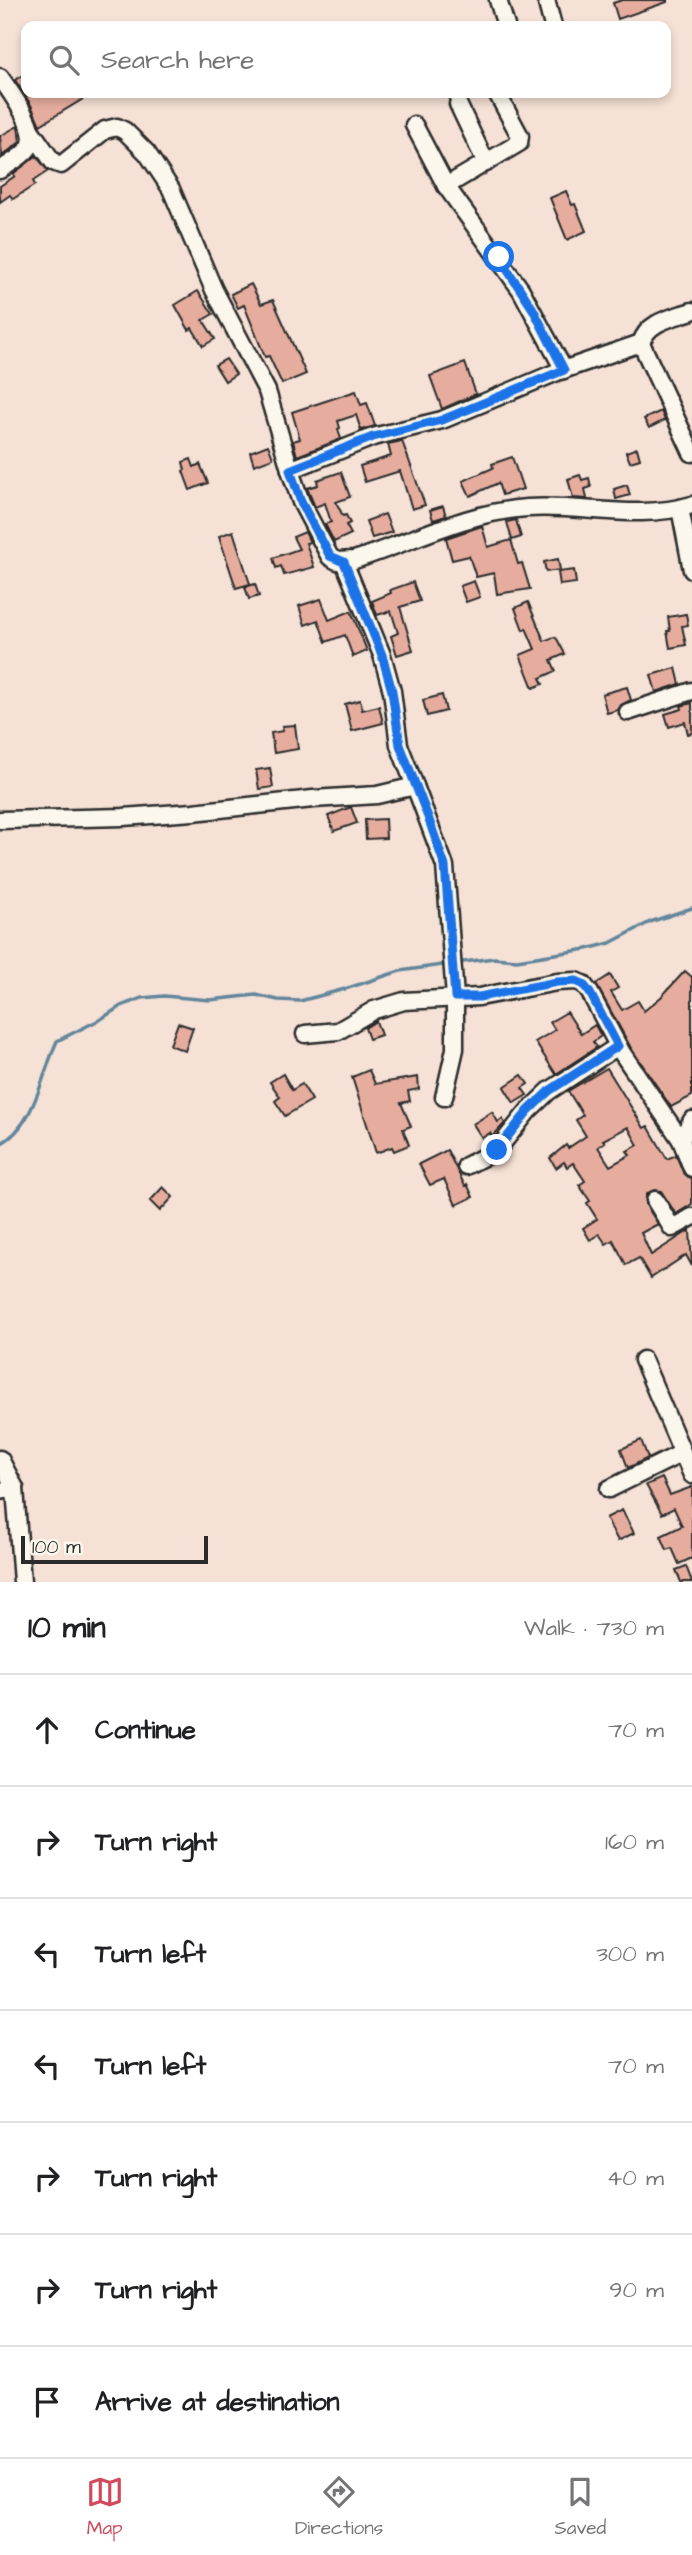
<!DOCTYPE html>
<meta charset="utf-8">
<style>
:root{--surface:#fff;--page:#f6f6f6;--text:#202124;--muted:#757577;--line:#e0e0e0;--accent:#d1495b}
body{margin:0;font-family:"Architects Daughter",sans-serif;background:var(--page);color:var(--text)}
.scale{position:absolute;left:21px;bottom:18px;width:187px;box-sizing:border-box;padding-left:7px;border:4px solid #2b2b2b;border-top:0;font-size:19px;line-height:24px;white-space:nowrap;color:#2b2b2b;-webkit-text-stroke:5px #fbf7ec;paint-order:stroke}
.stop{position:absolute;width:21px;height:21px;margin:-16px;border:5px solid #1a73e8;border-radius:50%;background:#fff}
.stop.end{background:#1a73e8;border-color:#fff;box-shadow:0 2px 7px #0008}
.list{margin:0;padding:0;list-style:none}
h2{display:flex;justify-content:space-between;align-items:center;height:91px;margin:0;padding:0 28px;font-size:30px}
h2 small{font-size:23px;font-weight:400;color:var(--muted)}
.list li{display:grid;grid-template-columns:46px 1fr auto;gap:21px;align-items:center;box-sizing:border-box;height:112px;padding:0 28px;border-top:2px solid var(--line)}
.list b{display:block;font-size:26px;white-space:nowrap}
.list em{font-size:23px;font-style:normal;color:var(--muted)}
.icon{flex:none;width:38px;height:38px;fill:none;stroke:currentColor;stroke-width:2;stroke-linecap:round;stroke-linejoin:round}
.map{position:relative;flex:none;width:692px;height:1582px;overflow:hidden}
.search{position:absolute;background:var(--surface);box-shadow:0 4px 10px #0003;left:21px;right:21px;top:21px;height:77px;display:flex;align-items:center;gap:18px;box-sizing:border-box;padding:0 24px;border-radius:14px;color:var(--muted);font-size:26px}
.sheet{height:875px;background:var(--surface)}
nav{display:flex;justify-content:space-around;align-items:center;box-sizing:border-box;height:98px;border-top:2px solid var(--line);background:var(--surface);font-size:19px;color:var(--muted)}
nav a{display:grid;justify-items:center;gap:4px}
nav .on{color:var(--accent)}
.map>svg:first-child{display:block}
.lines{fill:none;stroke-linecap:round;stroke-linejoin:round}
.stream{stroke:#63869c;stroke-width:3.5}
.building{fill:#e6ad9f;stroke:#2b2b2b;stroke-width:2;fill-rule:evenodd}
.minor-casing{stroke:#2b2b2b;stroke-width:21}
.minor{stroke:#fbf7ec;stroke-width:16}
.route{stroke:#1a73e8;stroke-width:9}
</style>
<div class="map">
<svg width="692" height="1582" viewBox="0 0 692 1582">
<rect width="100%" height="100%" fill="#f5e1d5"/>
<filter id="ink" filterUnits="userSpaceOnUse"><feTurbulence type="fractalNoise" baseFrequency=".0143" numOctaves="2"/><feDisplacementMap in="SourceGraphic" scale="14" xChannelSelector="R" yChannelSelector="G"/><feConvolveMatrix kernelMatrix="1 2 1 2 8 2 1 2 1" color-interpolation-filters="sRGB"/></filter>
<g filter="url(#ink)">
<g class="lines">
<g class="stream">
<path d="M456 963 494 958 517 960 587 949 610 943 650 922 692 908"/>
<path d="M0 1144C35 1126 42 1074 57 1041L101 1019 121 1006 142 998 164 996 210 1000 256 995 278 1000 300 1001 345 989 400 971 449 964"/>
</g>
</g>
<g class="building">
<path d="M622 0H667V2L618 19 613 3Z"/>
<path d="M26 73V93H93L40 125 31 105 15 80Z"/>
<path d="M18 126 20 142 2 156 0 136Z"/>
<path d="M36 156 48 171 33 181 35 185 13 199 10 195 0 202V186L15 176 13 174Z"/>
<path d="M566 191 572 205 575 204 586 231 567 240 550 198Z"/>
<path d="M251 284 261 304 273 300 306 374 282 384 269 356 265 357 244 305 238 308 231 294Z"/>
<path d="M198 291 213 314 203 320 215 339 203 346 192 328 189 330 175 305Z"/>
<path d="M226 359 236 374 225 381 215 365Z"/>
<path d="M465 363 476 394 442 409 430 376Z"/>
<path d="M356 391 361 405 367 403 375 426 361 430 356 415 338 421 340 428 338 429 341 439 297 456 293 441 300 439 292 412Z"/>
<path d="M661 411 665 420 649 428 644 419Z"/>
<path d="M402 441 425 505 412 509 400 471 365 482 360 466 391 456 388 444Z"/>
<path d="M268 445 273 458 254 465 250 452Z"/>
<path d="M637 448 640 459 630 462 626 452Z"/>
<path d="M512 457 523 489 502 495 498 483 470 496 463 481 493 468 492 464Z"/>
<path d="M191 459 194 467 200 464 208 483 190 490 183 471 185 470 183 462Z"/>
<path d="M341 472 350 497 336 502 343 516 346 515 350 523 346 525 351 534 334 542 325 524 331 522 325 503 315 507 307 488 318 485 317 480Z"/>
<path d="M580 475 582 480 589 478 591 487 585 489 587 499 573 498 568 479Z"/>
<path d="M627 485 630 495 616 499 614 489Z"/>
<path d="M443 506 446 516 433 520 430 510Z"/>
<path d="M385 514 392 532 372 538 366 521Z"/>
<path d="M516 520 521 537 512 540 507 522Z"/>
<path d="M482 526 488 547 511 540 518 564 522 563 530 589 497 594 494 573 476 577 469 556 452 560 446 538Z"/>
<path d="M233 531 250 584 236 588 219 536Z"/>
<path d="M305 532 310 542 306 543 314 567 284 575 281 566 276 568 273 558 299 549 293 537Z"/>
<path d="M558 559 560 570 546 572 544 562Z"/>
<path d="M574 570 576 583 560 585 558 572Z"/>
<path d="M474 581 480 597 466 602 460 586Z"/>
<path d="M413 582 420 601 400 607 413 650 397 655 391 636 398 633 391 611 377 615 372 601 391 593 390 590Z"/>
<path d="M255 584 259 596 249 599 245 587Z"/>
<path d="M321 599 329 620 351 611 367 651 353 657 345 635 326 642 318 620 305 625 299 606Z"/>
<path d="M528 602 544 641 554 637 557 639 565 654 551 660 556 671 540 678 543 684 533 688 520 655 535 649 526 628 523 630 515 608Z"/>
<path d="M686 614 688 625 682 626 686 645 670 648 667 631H670L668 617Z"/>
<path d="M676 668 680 684 656 692 651 675Z"/>
<path d="M627 687 631 700 621 705 618 710 607 713 602 694Z"/>
<path d="M442 695 446 711 427 716 423 700Z"/>
<path d="M360 700 362 710 379 706 383 723 352 731 345 704Z"/>
<path d="M692 703V733L688 734 685 722 669 727 665 714 682 709 681 706Z"/>
<path d="M295 725 298 749 274 753 271 733 283 731 282 726Z"/>
<path d="M270 768 273 787 259 789 256 770Z"/>
<path d="M351 807 357 823 334 831 328 816Z"/>
<path d="M385 819 386 838 366 839 365 820Z"/>
<path d="M685 971 692 977V1096L671 1107 631 1048 596 984 610 975 618 988 611 992 622 1010 638 1001 644 1011 661 997Z"/>
<path d="M567 1012 581 1034 595 1025 601 1036 593 1042 597 1047 556 1074 535 1042 555 1030 550 1022Z"/>
<path d="M376 1021 381 1035 369 1039 365 1028Z"/>
<path d="M178 1023 193 1028 185 1051 170 1045Z"/>
<path d="M607 1068 644 1128 648 1126 667 1159 676 1155 683 1172 692 1178V1204L676 1214 661 1191 654 1190 646 1194V1205L658 1224 641 1233 651 1255 690 1230 692 1266 686 1255 651 1278 639 1258 626 1265 613 1240 606 1244 599 1234 590 1240 583 1228 597 1219 587 1203 590 1201 579 1185 585 1181 573 1163 567 1167 564 1162 556 1168 550 1158 566 1145 568 1148 586 1136 576 1120 583 1115 568 1091ZM628 1127 638 1145 627 1151 630 1155 610 1166 598 1147 605 1142 603 1140Z"/>
<path d="M369 1070 375 1084 418 1077 419 1089 408 1091 410 1101 401 1103 411 1126 403 1129 409 1145 394 1151 392 1147 376 1153 352 1077Z"/>
<path d="M283 1074 292 1090 302 1084 312 1100 285 1116 275 1101 280 1097 270 1082Z"/>
<path d="M522 1075 528 1084 522 1088 527 1095 514 1103 504 1087Z"/>
<path d="M492 1112 498 1122 502 1119 505 1123 492 1137 490 1133 482 1138 473 1124Z"/>
<path d="M447 1150 465 1186 467 1184 473 1197 456 1205 444 1179 430 1185 419 1164Z"/>
<path d="M163 1187 173 1197 160 1211 150 1201Z"/>
<path d="M641 1440 648 1458 628 1468 621 1449Z"/>
<path d="M662 1478 670 1495 692 1487V1558L679 1564 672 1548 667 1550 661 1536 682 1526 674 1508 662 1514 646 1485Z"/>
<path d="M622 1510 634 1533 618 1541 606 1518Z"/>
<path d="M686 1566 692 1582H681L676 1570Z"/>
</g>
<g class="lines">
<defs>
<g id="minor">
<path d="M498 0 506 26"/>
<path d="M546 0 553 26"/>
<path d="M0 77C10 92 39 129 30 146 24 156 10 163 0 170"/>
<path d="M497 93 520 136 519 143 446 186 521 290 564 370"/>
<path d="M458 104 486 163"/>
<path d="M414 125 446 186"/>
<path d="M32 132 53 162 61 165 105 130 117 127 125 131 147 153 171 189 214 290 267 391 292 476 301 502 330 557 337 561 354 560C411 542 467 512 527 508 582 504 637 521 692 505"/>
<path d="M692 311C672 318 648 321 641 343L692 453"/>
<path d="M290 470 373 437 442 420 557 372 641 343"/>
<path d="M680 508 692 570"/>
<path d="M628 712 692 691"/>
<path d="M415 786 445 866 455 997V1049L444 1097"/>
<path d="M0 820 123 817 193 812 313 799 377 795 415 786 399 745 392 691 382 655 344 562"/>
<path d="M305 1034 338 1031 374 1010 404 1001 479 997 557 982 576 981 583 984 590 993 622 1053 681 1140"/>
<path d="M692 1120 681 1140 692 1168"/>
<path d="M466 1166 497 1150 528 1111 549 1091 618 1046"/>
<path d="M655 1200 672 1228 692 1217"/>
<path d="M643 1360 692 1475"/>
<path d="M0 1459 15 1488 0 1491"/>
<path d="M15 1488 22 1582"/>
<path d="M609 1489 682 1453"/>
</g>
</defs>
<use href="#minor" class="minor-casing"/>
<use href="#minor" class="minor"/>
</g>
</g>
<g class="lines" filter="url(#ink)">
<path class="route" d="M497 1150 528 1111 549 1091 618 1046 590 993 583 984 576 981 557 982 479 997H455L445 866 428 817 400 745 392 691 382 655 344 562 330 556 301 502 290 470 373 437 442 420 564 370 533 309 499 257"/>
</g>
</svg>
<div class="scale">100 m</div>
<div class="stop" style="left:499px;top:257px"></div>
<div class="stop end" style="left:497px;top:1150px"></div>
<div class="search"><svg class="icon" aria-label="search" viewBox="0 0 24 24"><circle cx="10" cy="10" r="6"/><path d="M15 15l6 6"/></svg>Search here</div>
</div>
<section class="sheet">
<h2>10 min<small>Walk · 730 m</small></h2>
<ul class="list">
<li><svg class="icon" aria-label="ahead" viewBox="0 0 24 24"><path d="M12 20V5M6 11l6-6 6 6"/></svg><div><b>Continue</b></div><em>70 m</em></li>
<li><svg class="icon" aria-label="right" viewBox="0 0 24 24"><path d="M7 20v-9h11M14 6l5 5-5 5"/></svg><div><b>Turn right</b></div><em>160 m</em></li>
<li><svg class="icon" aria-label="left" viewBox="0 0 24 24"><path d="M17 20v-9H6M10 6l-5 5 5 5"/></svg><div><b>Turn left</b></div><em>300 m</em></li>
<li><svg class="icon" aria-label="left" viewBox="0 0 24 24"><path d="M17 20v-9H6M10 6l-5 5 5 5"/></svg><div><b>Turn left</b></div><em>70 m</em></li>
<li><svg class="icon" aria-label="right" viewBox="0 0 24 24"><path d="M7 20v-9h11M14 6l5 5-5 5"/></svg><div><b>Turn right</b></div><em>40 m</em></li>
<li><svg class="icon" aria-label="right" viewBox="0 0 24 24"><path d="M7 20v-9h11M14 6l5 5-5 5"/></svg><div><b>Turn right</b></div><em>90 m</em></li>
<li><svg class="icon" aria-label="arrive" viewBox="0 0 24 24"><path d="M6 21V4h12l-3 4 3 4H6"/></svg><div><b>Arrive at destination</b></div></li>
</ul>
</section>
<nav>
<a class="on"><svg class="icon" aria-label="map" viewBox="0 0 24 24"><path d="M3 6l6-2 6 2 6-2v14l-6 2-6-2-6 2zM9 4v14M15 6v14"/></svg>Map</a>
<a><svg class="icon" aria-label="directions" viewBox="0 0 24 24"><path d="M12 3l9 9-9 9-9-9zM9 14v-3h6M13 9l2 2-2 2"/></svg>Directions</a>
<a><svg class="icon" aria-label="saved" viewBox="0 0 24 24"><path d="M7 4h10v16l-5-4-5 4z"/></svg>Saved</a>
</nav>
